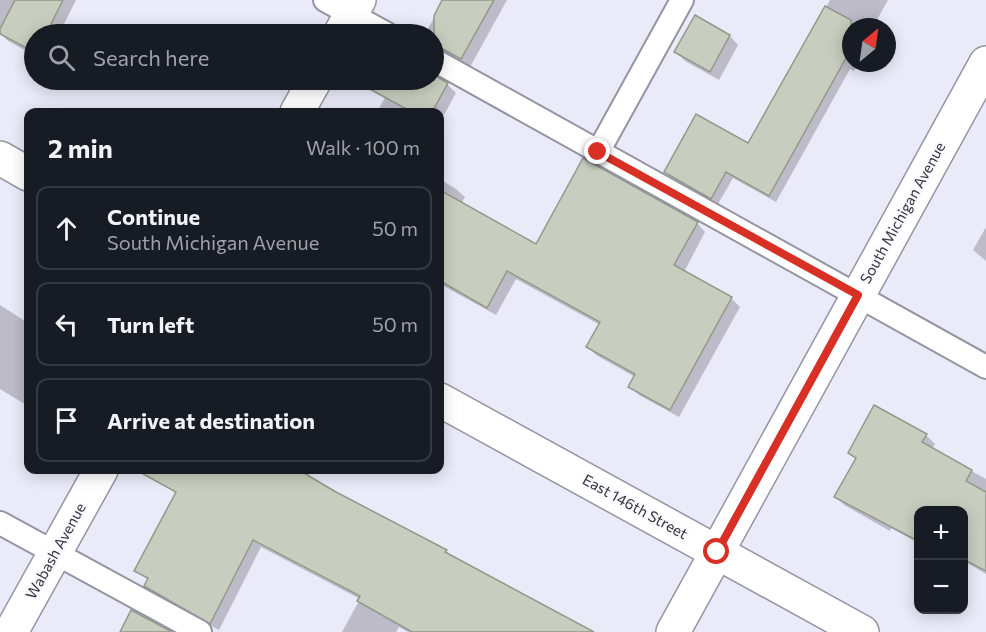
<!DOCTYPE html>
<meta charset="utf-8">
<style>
:root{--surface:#171b24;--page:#242831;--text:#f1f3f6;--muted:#9ea1a6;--line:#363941}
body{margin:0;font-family:Commissioner,sans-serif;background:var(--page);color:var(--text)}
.controls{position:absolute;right:18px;bottom:18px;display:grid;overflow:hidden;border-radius:12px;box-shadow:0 3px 15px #0003}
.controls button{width:54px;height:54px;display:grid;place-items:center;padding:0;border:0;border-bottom:2px solid var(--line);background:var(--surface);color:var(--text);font:30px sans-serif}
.compass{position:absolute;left:842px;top:18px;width:54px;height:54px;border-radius:50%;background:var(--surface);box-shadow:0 3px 15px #0003;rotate:29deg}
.stop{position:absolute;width:18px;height:18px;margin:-14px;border:4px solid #d93025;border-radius:50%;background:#fff}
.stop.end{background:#d93025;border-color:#fff;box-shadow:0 2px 6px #0008}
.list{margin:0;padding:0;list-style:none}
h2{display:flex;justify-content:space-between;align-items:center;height:78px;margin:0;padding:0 24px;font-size:26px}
h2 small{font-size:20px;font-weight:400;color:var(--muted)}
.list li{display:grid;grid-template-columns:39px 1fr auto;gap:18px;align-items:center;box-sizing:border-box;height:84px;margin:0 12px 12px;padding:0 12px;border:2px solid var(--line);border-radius:12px}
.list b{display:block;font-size:22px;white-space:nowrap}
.list p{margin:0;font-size:20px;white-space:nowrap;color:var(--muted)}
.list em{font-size:20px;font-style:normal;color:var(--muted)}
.icon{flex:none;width:33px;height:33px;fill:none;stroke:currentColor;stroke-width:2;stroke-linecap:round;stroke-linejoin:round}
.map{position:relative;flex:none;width:986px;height:632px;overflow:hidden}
.search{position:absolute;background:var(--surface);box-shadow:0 3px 15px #0003;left:24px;top:24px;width:420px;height:66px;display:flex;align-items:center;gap:15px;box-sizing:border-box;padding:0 21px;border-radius:33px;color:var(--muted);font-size:22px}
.panel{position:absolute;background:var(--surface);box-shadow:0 3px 15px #0003;left:24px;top:108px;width:420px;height:366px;border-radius:12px}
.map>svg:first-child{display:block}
.shadow{fill:#0003}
.building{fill:#c8cebf;stroke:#93988a;stroke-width:1.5}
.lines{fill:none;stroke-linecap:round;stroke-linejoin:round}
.lane-casing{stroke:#9594a2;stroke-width:26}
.street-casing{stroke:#9594a2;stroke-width:36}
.lane{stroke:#fff;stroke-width:22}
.street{stroke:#fff;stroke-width:33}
.route{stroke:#d93025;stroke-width:8}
.labels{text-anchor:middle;stroke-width:4.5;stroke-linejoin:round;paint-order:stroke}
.street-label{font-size:15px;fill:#35343a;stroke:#f9f8fe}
</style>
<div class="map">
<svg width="986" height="632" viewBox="0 0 986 632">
<rect width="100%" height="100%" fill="#ebeaf9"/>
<g class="shadow">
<path d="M0 0H76L59 34H34V55L8 41 0 33 2 29 0 28Z"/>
<path d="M444 0H507L470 67 434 59V34H425Z"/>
<path d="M830 0H888L873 27H851V63H858L854 71 850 69 776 202 733 178 718 204 672 179 666 172 749 145Z"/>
<path d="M695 17 730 36 738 45 719 80 685 61 676 52Z"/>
<path d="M434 76 447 84 456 93 440 122V112H377L395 80H434Z"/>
<path d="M440 179 456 189 465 197 461 204 536 246 697 223 705 232 684 272 732 299 740 307 679 417 639 395 630 386 635 377 596 355 588 347 600 325 516 279 496 315 440 284Z"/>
<path d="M986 227V261L973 250Z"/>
<path d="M0 305 28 323V406L0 389Z"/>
<path d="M875 407 926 435 935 444 932 449 986 479V574L964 561V510H918V543L891 528 890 531 844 505 836 497 857 460 849 453Z"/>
<path d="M180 470H296L336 493 446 551 453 558 586 632H408L399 627 396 632H342L360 599 261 547 219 630 154 594 146 586 149 581 136 570 176 494 170 487Z"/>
</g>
<g class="building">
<path d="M15 0H63L46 34H34V52L0 34V29Z"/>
<path d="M442 0H494L461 59 441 48 434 47V16Z"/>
<path d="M825 6 851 20V49L769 196 726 172 711 199 664 172 696 114 748 143Z"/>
<path d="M695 15 730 35 710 72 674 52Z"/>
<path d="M434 75 448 83 432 112H412L353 80H434Z"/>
<path d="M583 158 698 222 674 265 732 297 670 410 628 387 635 374 586 347 600 322 507 271 487 308 440 281V190L536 244Z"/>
<path d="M874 405 927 434 922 442 972 470 966 481 986 492V571L963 559V510H918V541L834 497 856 458 848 453Z"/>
<path d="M136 470H299L336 492 447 550 445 552 594 632H412L357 601 360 596 253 540 210 624 144 586 148 578 134 571 176 492Z"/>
<path d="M131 610 172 632H120Z"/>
</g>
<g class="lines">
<defs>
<g id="lane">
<path d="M325 0 387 34"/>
<path d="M434 60 986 367"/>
<path d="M598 152 682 0"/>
<path d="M0 523 200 632"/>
</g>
<g id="street">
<path d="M340 34 359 0"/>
<path d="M297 112 315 80"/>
<path d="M0 158 28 174"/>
<path d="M440 400 862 632"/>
<path d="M11 632 101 470"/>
<path d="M673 632 986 63"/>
</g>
</defs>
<use href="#lane" class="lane-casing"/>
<use href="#street" class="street-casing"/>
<use href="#lane" class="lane"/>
<use href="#street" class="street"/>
</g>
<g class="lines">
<path class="route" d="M598 152 858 295 717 552"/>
</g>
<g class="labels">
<g class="street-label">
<text transform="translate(903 213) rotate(-61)" y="5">South Michigan Avenue</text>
<text transform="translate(635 507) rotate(29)" y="5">East 146th Street</text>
<text transform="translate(56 551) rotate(-61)" y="5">Wabash Avenue</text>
</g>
</g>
</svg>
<div class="controls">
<button>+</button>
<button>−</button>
</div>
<svg class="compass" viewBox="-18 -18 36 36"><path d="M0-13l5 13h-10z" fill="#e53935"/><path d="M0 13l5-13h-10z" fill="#9ea1a6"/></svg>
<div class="stop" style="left:717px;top:552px"></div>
<div class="stop end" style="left:598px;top:152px"></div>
<div class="search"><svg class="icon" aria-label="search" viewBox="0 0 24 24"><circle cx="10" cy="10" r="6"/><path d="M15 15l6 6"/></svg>Search here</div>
<section class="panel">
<h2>2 min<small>Walk · 100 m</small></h2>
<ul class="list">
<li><svg class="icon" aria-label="ahead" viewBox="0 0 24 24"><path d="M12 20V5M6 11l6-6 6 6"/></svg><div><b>Continue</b><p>South Michigan Avenue</p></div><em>50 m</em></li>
<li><svg class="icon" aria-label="left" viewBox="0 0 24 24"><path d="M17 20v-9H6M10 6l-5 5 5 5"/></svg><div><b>Turn left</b></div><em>50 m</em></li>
<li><svg class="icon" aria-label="arrive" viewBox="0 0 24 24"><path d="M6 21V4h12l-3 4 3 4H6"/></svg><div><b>Arrive at destination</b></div></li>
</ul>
</section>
</div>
